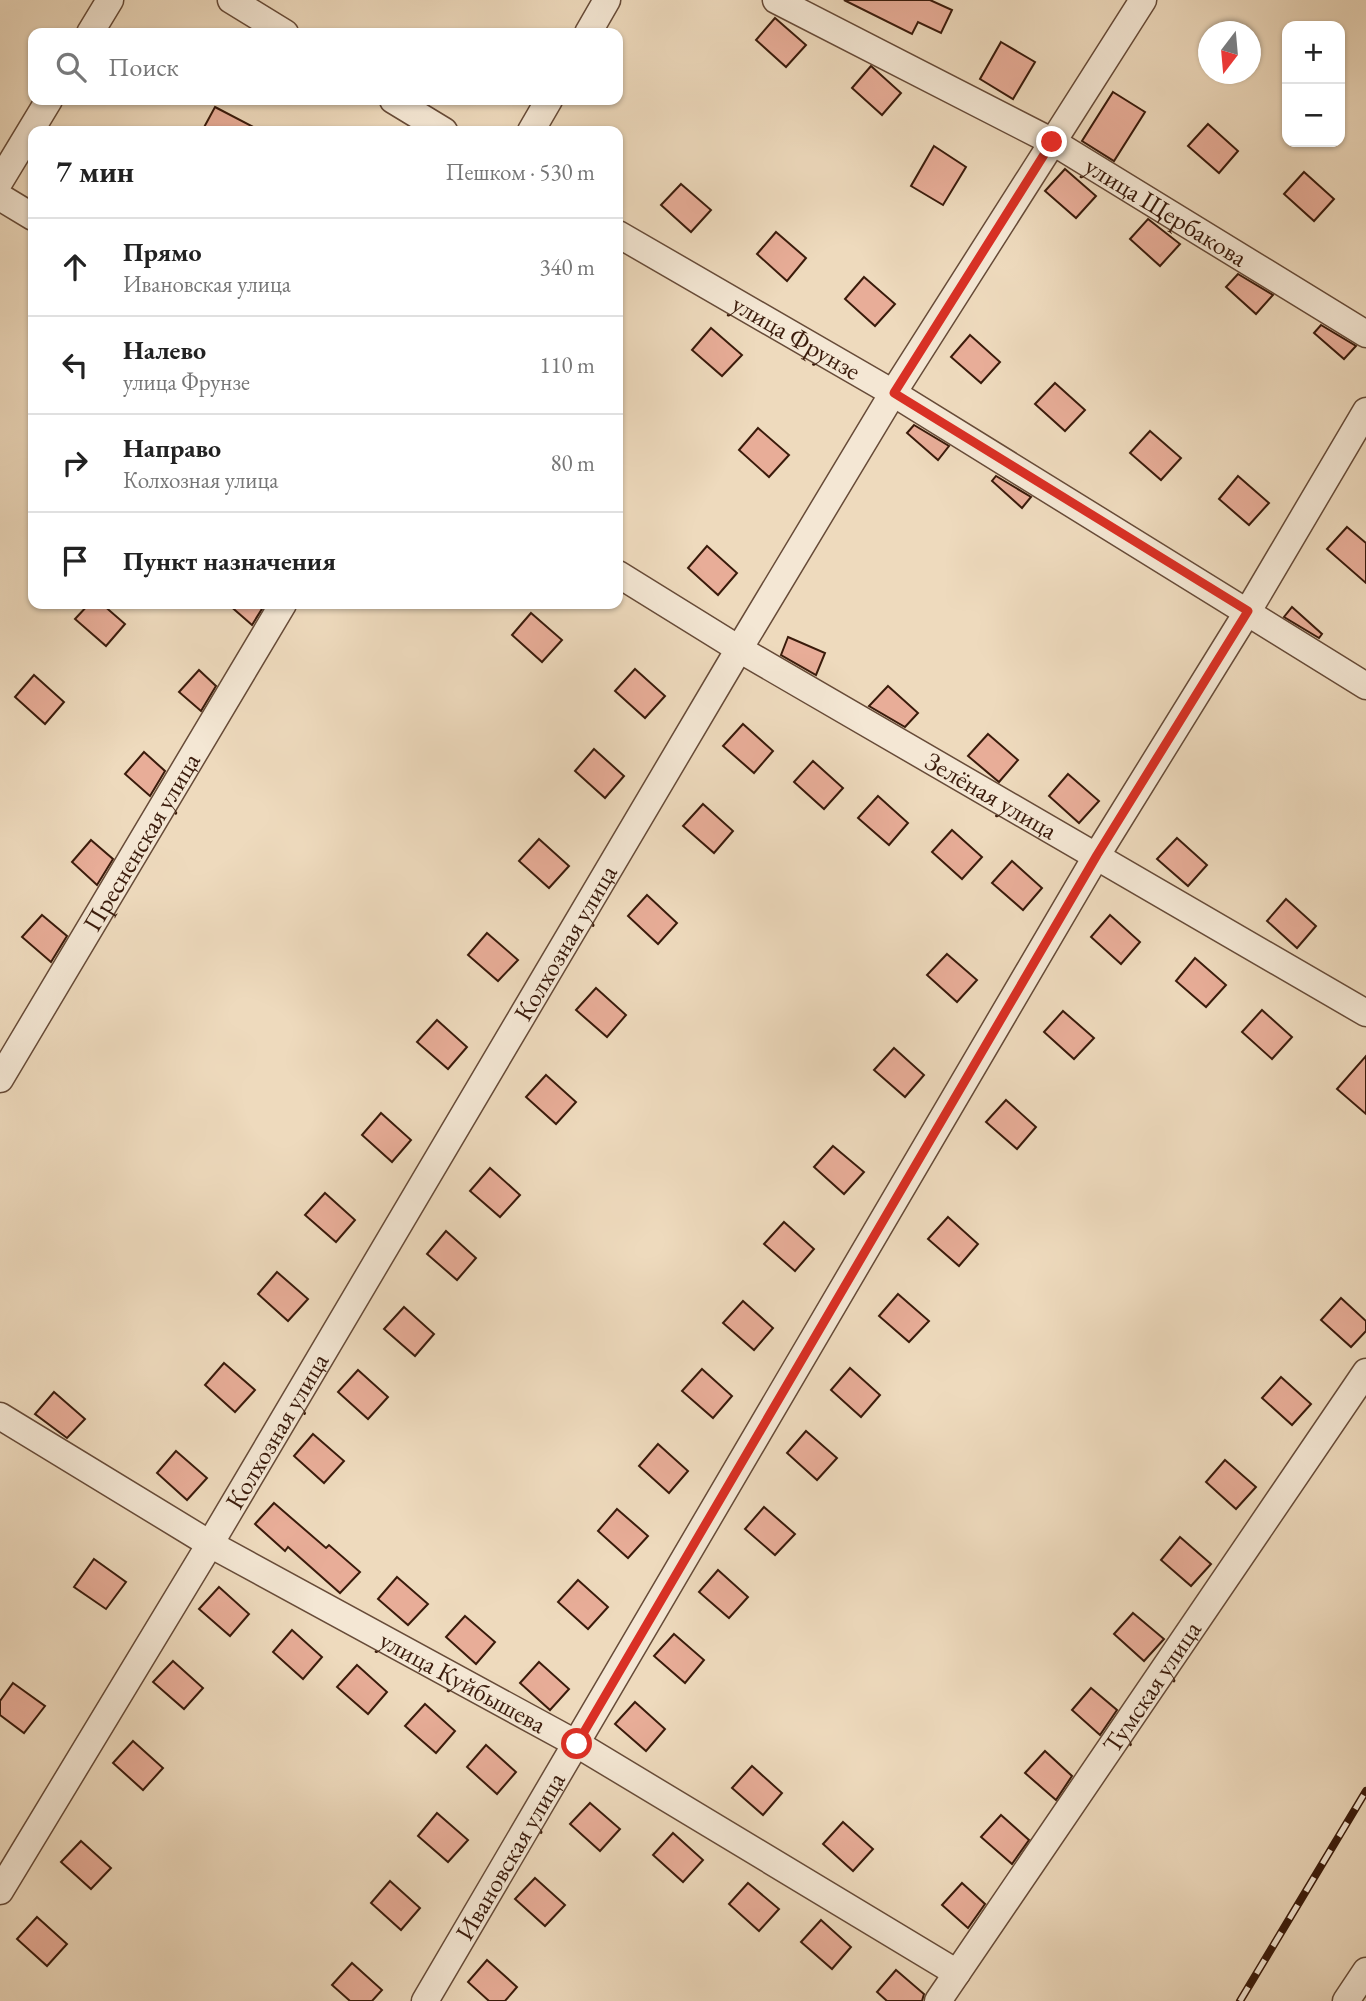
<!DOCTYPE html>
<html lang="ru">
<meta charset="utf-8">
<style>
:root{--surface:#fff;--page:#f6f6f6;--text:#222;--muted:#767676;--line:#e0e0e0}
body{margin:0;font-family:"EB Garamond",serif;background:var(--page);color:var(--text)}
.controls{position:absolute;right:21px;top:21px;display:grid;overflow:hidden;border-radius:14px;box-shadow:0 2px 5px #0004}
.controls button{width:63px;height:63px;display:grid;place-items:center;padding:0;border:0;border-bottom:2px solid var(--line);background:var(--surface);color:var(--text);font:35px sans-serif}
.compass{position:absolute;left:1198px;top:21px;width:63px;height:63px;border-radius:50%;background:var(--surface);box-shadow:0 2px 5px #0004;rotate:196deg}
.stop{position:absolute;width:21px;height:21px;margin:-16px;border:5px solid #d93025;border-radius:50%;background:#fff}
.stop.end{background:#d93025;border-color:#fff;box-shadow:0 2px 7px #0008}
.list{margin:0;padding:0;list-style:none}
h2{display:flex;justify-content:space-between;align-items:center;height:91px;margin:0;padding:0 28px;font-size:30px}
h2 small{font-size:23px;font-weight:400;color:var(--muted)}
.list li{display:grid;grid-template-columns:46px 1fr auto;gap:21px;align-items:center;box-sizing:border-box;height:98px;padding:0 28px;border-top:2px solid var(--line)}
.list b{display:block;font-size:26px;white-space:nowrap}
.list p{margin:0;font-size:23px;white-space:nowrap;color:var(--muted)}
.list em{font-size:23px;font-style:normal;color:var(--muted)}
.icon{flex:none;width:38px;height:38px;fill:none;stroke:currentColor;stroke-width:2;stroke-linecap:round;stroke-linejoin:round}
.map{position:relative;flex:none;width:1366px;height:2001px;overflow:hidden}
.search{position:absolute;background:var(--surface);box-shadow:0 2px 5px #0004;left:28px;top:28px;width:595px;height:77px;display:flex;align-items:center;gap:18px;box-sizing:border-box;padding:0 24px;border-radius:14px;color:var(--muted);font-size:26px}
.panel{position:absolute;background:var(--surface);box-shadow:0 2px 5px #0004;left:28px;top:126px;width:595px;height:483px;border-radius:14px}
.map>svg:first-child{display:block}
.building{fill:#e8ad98;stroke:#3a1b0b;stroke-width:2}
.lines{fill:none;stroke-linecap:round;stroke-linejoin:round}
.minor-casing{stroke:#674b38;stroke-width:29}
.minor{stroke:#f4e7d4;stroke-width:26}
.rail-casing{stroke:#3a1b0b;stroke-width:8}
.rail{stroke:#f4e7d4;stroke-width:5;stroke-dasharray:16;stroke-linecap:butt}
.route{stroke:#d93025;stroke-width:9}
.labels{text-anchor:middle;stroke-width:5;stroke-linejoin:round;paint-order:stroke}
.street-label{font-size:26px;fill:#3a1b0b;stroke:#f4e7d4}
</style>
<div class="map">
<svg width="1366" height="2001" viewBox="0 0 1366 2001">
<rect width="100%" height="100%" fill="#eedabd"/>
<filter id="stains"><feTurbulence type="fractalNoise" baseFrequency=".00286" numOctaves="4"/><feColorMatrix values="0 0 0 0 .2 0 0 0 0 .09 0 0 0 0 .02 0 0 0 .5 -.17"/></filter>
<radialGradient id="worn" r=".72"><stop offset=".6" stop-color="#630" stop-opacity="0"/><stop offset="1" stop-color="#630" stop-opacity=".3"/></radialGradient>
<g class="building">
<path d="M844 0H930L952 10 941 33 918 22 912 34Z"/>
<path d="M775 18 806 45 786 67 756 40Z"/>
<path d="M1001 42 1035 62 1013 99 980 79Z"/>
<path d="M871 66 901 93 882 115 852 88Z"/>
<path d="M1113 92 1145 112 1114 161 1082 141Z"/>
<path d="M215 107 261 131H202Z"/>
<path d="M1208 124 1238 151 1219 173 1188 146Z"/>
<path d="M934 146 966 167 943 205 911 186Z"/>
<path d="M1065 169 1096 196 1076 218 1045 191Z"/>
<path d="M1304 172 1334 199 1314 221 1284 194Z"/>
<path d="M681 184 711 210 691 232 661 205Z"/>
<path d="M1148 219 1180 244 1160 266 1130 239Z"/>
<path d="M776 232 806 258 787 281 757 254Z"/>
<path d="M1238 274 1273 295 1256 314 1226 287Z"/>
<path d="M864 277 895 304 875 326 845 299Z"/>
<path d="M1321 325 1356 346 1344 359 1314 333Z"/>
<path d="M711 328 742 355 722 376 692 350Z"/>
<path d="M970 335 1000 362 981 383 951 357Z"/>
<path d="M1055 383 1085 410 1065 431 1035 404Z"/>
<path d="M914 425 949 446 938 460 907 433Z"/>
<path d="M758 428 789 455 769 477 739 450Z"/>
<path d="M1150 431 1181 458 1161 480 1130 453Z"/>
<path d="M996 476 1031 497 1022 508 992 481Z"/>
<path d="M1238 476 1269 503 1249 525 1219 499Z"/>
<path d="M1347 527 1366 543V583L1327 549Z"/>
<path d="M707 546 737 573 718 595 688 568Z"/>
<path d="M89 604H102L125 624 106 646 75 619Z"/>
<path d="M228 604H265L252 625Z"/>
<path d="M1292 607 1322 634 1319 638 1284 617Z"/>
<path d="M531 613 562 640 542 662 512 635Z"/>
<path d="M788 637 825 653 816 675 781 655Z"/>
<path d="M635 669 665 696 645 718 615 691Z"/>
<path d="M199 670 216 686 201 711 179 692Z"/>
<path d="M34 675 64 702 45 724 15 697Z"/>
<path d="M888 686 918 713 905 727 869 706Z"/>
<path d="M743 724 773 751 754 773 723 746Z"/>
<path d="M988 734 1018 760 999 782 968 756Z"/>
<path d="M594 749 624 776 605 798 575 771Z"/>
<path d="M144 752 165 771 150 796 125 774Z"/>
<path d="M813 761 843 788 824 809 794 782Z"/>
<path d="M1068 774 1099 801 1079 823 1049 796Z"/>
<path d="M878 796 908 823 889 845 858 818Z"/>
<path d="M703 804 733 831 714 853 683 826Z"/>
<path d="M952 830 982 857 962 879 932 852Z"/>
<path d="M1177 838 1207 865 1188 886 1157 859Z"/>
<path d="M539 839 569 866 549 888 519 861Z"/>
<path d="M91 840 113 859 97 885 72 862Z"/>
<path d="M1012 861 1042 888 1023 910 992 883Z"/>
<path d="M647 895 677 923 658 944 628 916Z"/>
<path d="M1286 899 1316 926 1297 948 1267 921Z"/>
<path d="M42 915 67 936 51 962 22 937Z"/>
<path d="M1110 915 1140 942 1121 964 1091 937Z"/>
<path d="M487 933 518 960 498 981 468 955Z"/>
<path d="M947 954 977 980 957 1002 927 975Z"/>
<path d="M1195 958 1226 985 1206 1007 1176 981Z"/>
<path d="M596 988 626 1015 607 1037 576 1010Z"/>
<path d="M1262 1010 1292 1037 1272 1059 1242 1032Z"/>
<path d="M1063 1011 1094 1038 1074 1059 1044 1032Z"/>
<path d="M437 1020 467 1047 448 1069 417 1042Z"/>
<path d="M894 1048 924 1075 905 1097 874 1070Z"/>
<path d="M1366 1056V1114L1337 1089Z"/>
<path d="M546 1075 576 1102 556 1124 526 1097Z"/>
<path d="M1006 1100 1036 1127 1017 1149 986 1122Z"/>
<path d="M381 1113 411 1140 392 1162 362 1135Z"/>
<path d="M833 1146 864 1172 844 1194 814 1167Z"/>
<path d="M490 1168 520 1195 500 1217 470 1191Z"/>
<path d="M325 1193 355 1220 336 1242 305 1215Z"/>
<path d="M948 1217 978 1244 959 1266 928 1239Z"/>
<path d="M784 1222 814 1249 795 1271 764 1244Z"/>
<path d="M446 1231 476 1258 457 1280 427 1254Z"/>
<path d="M277 1272 308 1299 288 1321 258 1294Z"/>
<path d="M898 1294 929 1321 909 1342 879 1316Z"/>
<path d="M1341 1298 1366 1321V1331L1351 1347 1321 1320Z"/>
<path d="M743 1301 773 1328 754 1350 723 1323Z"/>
<path d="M404 1307 434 1334 415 1356 384 1329Z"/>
<path d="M224 1363 255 1390 235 1412 205 1385Z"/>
<path d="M850 1368 880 1395 861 1417 831 1390Z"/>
<path d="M702 1369 732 1396 713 1418 682 1391Z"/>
<path d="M358 1370 388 1397 368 1419 338 1392Z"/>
<path d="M1281 1377 1311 1404 1292 1425 1262 1398Z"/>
<path d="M54 1392 85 1419 67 1438 35 1414Z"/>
<path d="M806 1431 837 1458 817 1480 787 1453Z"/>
<path d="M313 1434 344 1461 324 1483 294 1456Z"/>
<path d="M658 1444 688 1471 669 1493 639 1466Z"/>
<path d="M176 1451 207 1478 187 1500 157 1473Z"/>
<path d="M1225 1460 1256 1487 1236 1509 1206 1482Z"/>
<path d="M274 1503 326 1548 329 1545 360 1572 340 1593 288 1547 285 1551 255 1524Z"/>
<path d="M764 1507 795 1534 775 1555 745 1529Z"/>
<path d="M617 1509 648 1536 628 1558 598 1531Z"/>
<path d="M1180 1537 1211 1564 1191 1586 1161 1560Z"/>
<path d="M94 1559 126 1582 106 1609 74 1587Z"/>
<path d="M718 1570 748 1597 729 1618 699 1592Z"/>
<path d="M397 1577 428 1604 408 1625 378 1599Z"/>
<path d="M578 1580 608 1607 588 1629 558 1602Z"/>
<path d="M219 1587 249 1614 230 1636 199 1609Z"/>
<path d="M1133 1613 1164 1639 1144 1661 1114 1634Z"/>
<path d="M465 1616 495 1642 476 1664 446 1637Z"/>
<path d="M292 1630 322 1657 303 1679 273 1652Z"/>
<path d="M674 1634 704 1660 685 1683 654 1656Z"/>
<path d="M173 1661 203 1688 184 1709 153 1682Z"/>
<path d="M539 1662 569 1689 550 1710 520 1683Z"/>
<path d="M357 1665 387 1692 368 1714 337 1687Z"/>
<path d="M13 1683 45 1706 24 1733 0 1715V1701Z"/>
<path d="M1091 1688 1117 1710 1100 1735 1072 1710Z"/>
<path d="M635 1702 665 1729 646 1751 615 1724Z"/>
<path d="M425 1704 455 1731 436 1753 405 1726Z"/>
<path d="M133 1741 163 1768 143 1790 113 1763Z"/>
<path d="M486 1745 516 1772 497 1794 467 1767Z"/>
<path d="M1045 1751 1072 1776 1056 1800 1025 1773Z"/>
<path d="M752 1766 782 1793 763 1815 732 1788Z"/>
<path d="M590 1803 620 1829 600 1851 570 1824Z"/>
<path d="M437 1813 468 1840 448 1862 418 1836Z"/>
<path d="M1001 1815 1029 1840 1012 1864 981 1837Z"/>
<path d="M843 1822 873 1849 853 1871 823 1844Z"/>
<path d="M673 1833 703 1860 683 1882 653 1855Z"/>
<path d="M81 1841 111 1868 91 1889 61 1862Z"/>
<path d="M535 1878 565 1905 545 1926 515 1899Z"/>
<path d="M390 1881 420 1908 401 1930 371 1903Z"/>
<path d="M748 1883 779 1909 759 1931 729 1904Z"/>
<path d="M962 1883 985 1904 968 1928 942 1905Z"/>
<path d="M37 1917 67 1944 47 1966 17 1939Z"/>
<path d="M821 1920 851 1947 832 1969 801 1942Z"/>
<path d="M487 1960 517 1987 505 2001H489L468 1982Z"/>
<path d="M352 1963 382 1990 372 2001H350L332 1985Z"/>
<path d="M896 1970 924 1994 922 2001H887L877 1992Z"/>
</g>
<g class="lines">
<defs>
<g id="minor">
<path d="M231 0 285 33"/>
<path id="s1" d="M776 0 1053 142 1366 334"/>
<path d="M90 33 110 0"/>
<path d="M588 33 607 0"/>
<path d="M393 100 444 131"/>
<path d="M531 131 549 100"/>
<path d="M0 181 49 100"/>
<path d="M0 197 33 217"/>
<path id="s2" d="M618 234 893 393 1366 686"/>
<path id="s3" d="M618 574 739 649 1366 1013"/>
<path id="s4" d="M0 1079 283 604"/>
<path id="s5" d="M0 1416 210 1544 577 1744 957 1973"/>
<path id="s6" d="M0 1891 210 1544 739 649 893 393 1143 0"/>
<path id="s7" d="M425 2001 1097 855 1248 611 1366 411"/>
<path id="s8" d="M938 2001 1366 1372"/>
<path d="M1346 2001 1366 1971"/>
</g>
</defs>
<use href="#minor" class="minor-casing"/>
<use href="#minor" class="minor"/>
<defs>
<path id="rail" d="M1240 2001 1366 1791"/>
</defs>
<use href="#rail" class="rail-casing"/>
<use href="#rail" class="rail"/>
</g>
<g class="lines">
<path class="route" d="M577 1744 1097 855 1248 611 894 393 1052 142"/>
</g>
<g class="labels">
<g class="street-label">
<text dy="9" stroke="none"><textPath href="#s1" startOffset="444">улица Щербакова</textPath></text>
<text dy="9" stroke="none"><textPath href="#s2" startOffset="206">улица Фрунзе</textPath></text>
<text dy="9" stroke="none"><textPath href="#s3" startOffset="434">Зелёная улица</textPath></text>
<text dy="9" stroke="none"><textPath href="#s4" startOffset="276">Пресненская улица</textPath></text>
<text dy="9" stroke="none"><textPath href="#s6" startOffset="1104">Колхозная улица</textPath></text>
<text dy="9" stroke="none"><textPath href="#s6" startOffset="537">Колхозная улица</textPath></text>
<text dy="9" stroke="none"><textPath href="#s5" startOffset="534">улица Куйбышева</textPath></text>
<text dy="9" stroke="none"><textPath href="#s8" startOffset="380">Тумская улица</textPath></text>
<text dy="9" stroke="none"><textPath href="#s7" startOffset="168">Ивановская улица</textPath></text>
</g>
</g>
<rect width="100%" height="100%" filter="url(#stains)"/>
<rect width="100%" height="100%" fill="url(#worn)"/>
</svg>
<div class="controls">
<button>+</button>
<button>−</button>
</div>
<svg class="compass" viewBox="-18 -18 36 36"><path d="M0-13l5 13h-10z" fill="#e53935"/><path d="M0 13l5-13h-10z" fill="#767676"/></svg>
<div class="stop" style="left:577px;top:1744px"></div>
<div class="stop end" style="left:1052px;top:142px"></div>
<div class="search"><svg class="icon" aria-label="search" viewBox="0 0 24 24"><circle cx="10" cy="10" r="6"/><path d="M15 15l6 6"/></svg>Поиск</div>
<section class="panel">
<h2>7 мин<small>Пешком · 530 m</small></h2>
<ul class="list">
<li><svg class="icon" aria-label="ahead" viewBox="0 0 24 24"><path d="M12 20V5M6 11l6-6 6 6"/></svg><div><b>Прямо</b><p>Ивановская улица</p></div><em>340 m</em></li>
<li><svg class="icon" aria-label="left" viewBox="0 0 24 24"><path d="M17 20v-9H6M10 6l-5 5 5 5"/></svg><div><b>Налево</b><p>улица Фрунзе</p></div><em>110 m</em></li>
<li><svg class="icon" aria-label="right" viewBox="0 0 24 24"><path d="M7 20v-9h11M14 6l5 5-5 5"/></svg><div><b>Направо</b><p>Колхозная улица</p></div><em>80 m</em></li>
<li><svg class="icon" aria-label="arrive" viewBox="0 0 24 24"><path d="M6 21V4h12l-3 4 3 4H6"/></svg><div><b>Пункт назначения</b></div></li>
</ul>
</section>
</div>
